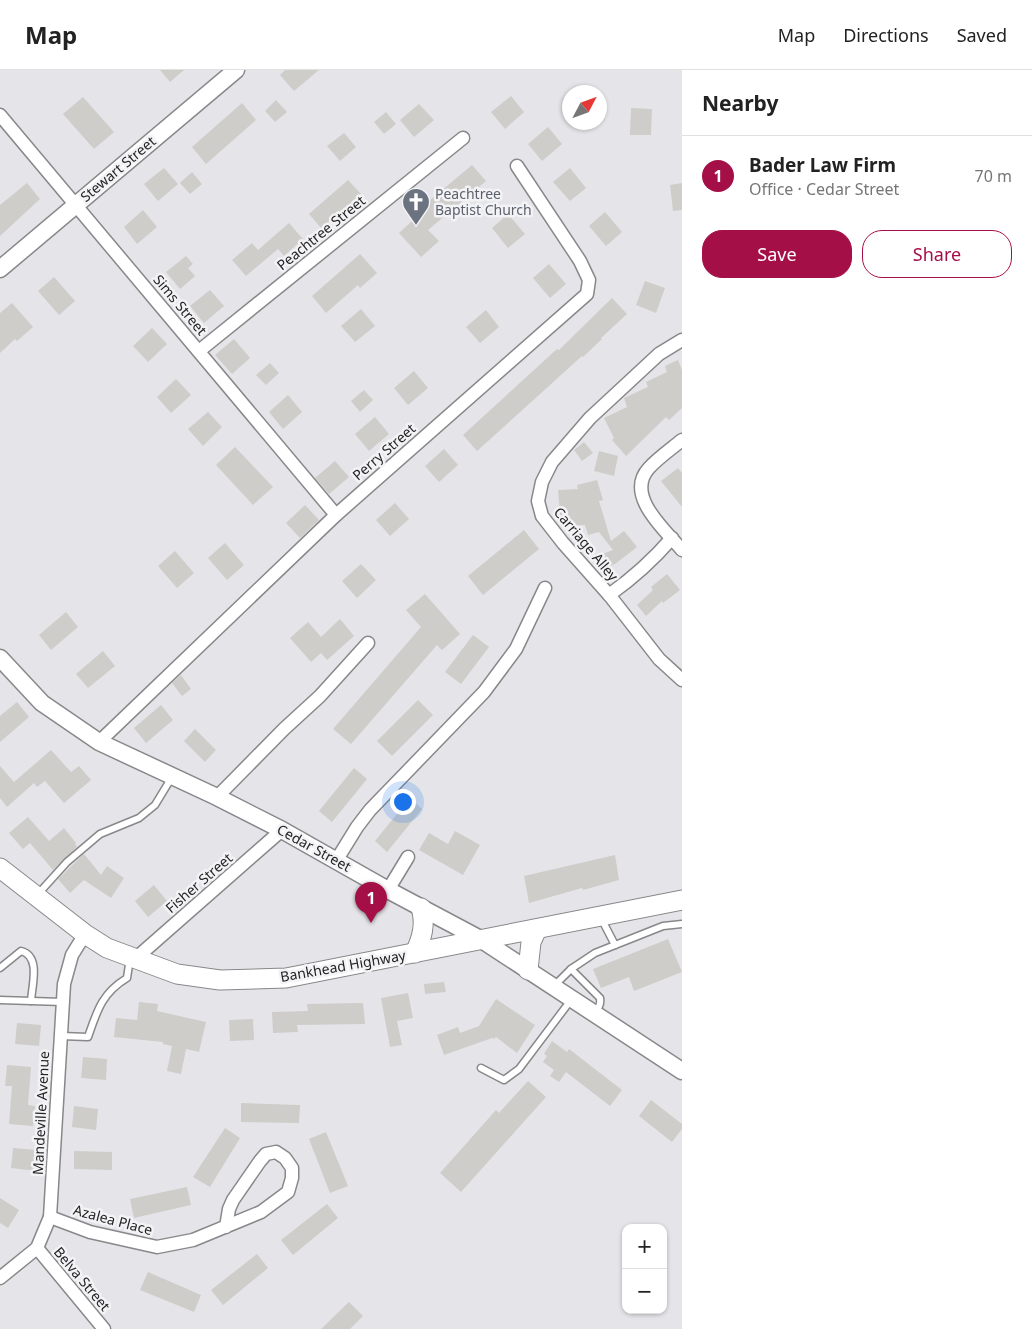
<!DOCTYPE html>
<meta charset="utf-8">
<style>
:root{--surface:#fff;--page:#f2f2f2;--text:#222;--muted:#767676;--line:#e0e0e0;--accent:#a50f48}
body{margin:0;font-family:"Noto Sans",sans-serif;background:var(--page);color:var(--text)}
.controls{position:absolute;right:15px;bottom:15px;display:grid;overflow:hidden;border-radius:10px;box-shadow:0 1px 4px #0004}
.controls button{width:45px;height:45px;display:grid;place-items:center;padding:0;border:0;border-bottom:1px solid var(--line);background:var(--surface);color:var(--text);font:25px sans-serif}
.compass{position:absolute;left:562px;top:15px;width:45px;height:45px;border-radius:50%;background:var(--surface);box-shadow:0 1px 4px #0004;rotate:49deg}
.you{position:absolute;left:402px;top:731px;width:18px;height:18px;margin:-12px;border:4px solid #fff;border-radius:50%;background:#1a73e8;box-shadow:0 0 0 8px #1a73e833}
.badge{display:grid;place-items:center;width:32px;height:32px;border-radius:50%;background:var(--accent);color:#fff;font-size:16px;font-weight:700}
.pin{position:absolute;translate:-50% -41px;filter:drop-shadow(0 1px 2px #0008)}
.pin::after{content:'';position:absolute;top:26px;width:18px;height:15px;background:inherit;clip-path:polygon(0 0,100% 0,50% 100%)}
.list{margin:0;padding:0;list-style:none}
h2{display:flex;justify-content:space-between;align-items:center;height:65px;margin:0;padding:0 20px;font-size:21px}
h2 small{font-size:16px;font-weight:400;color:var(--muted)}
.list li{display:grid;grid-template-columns:32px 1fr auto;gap:15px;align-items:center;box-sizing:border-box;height:80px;padding:0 20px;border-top:1px solid var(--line)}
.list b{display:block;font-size:19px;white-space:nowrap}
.list p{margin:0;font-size:16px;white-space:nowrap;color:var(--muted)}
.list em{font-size:16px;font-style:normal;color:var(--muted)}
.actions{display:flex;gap:10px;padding:15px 20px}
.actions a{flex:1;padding:11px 0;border:1px solid var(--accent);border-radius:20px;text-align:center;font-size:18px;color:var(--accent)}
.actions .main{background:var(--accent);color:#fff}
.map{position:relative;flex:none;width:682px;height:1259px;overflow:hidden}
header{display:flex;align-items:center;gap:30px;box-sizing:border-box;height:70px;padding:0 25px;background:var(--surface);border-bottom:1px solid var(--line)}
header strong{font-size:24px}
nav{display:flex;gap:28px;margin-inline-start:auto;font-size:18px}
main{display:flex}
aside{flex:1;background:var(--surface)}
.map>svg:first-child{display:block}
.building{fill:#cfcdca}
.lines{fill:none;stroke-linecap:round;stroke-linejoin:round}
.service-casing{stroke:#88888b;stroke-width:9}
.minor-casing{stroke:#88888b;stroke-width:15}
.tertiary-casing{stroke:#88888b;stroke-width:19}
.secondary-casing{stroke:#88888b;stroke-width:21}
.service{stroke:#fff;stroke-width:6}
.minor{stroke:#fff;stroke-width:12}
.tertiary{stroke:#fff;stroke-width:16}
.secondary{stroke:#fff;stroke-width:19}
.labels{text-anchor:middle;stroke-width:5;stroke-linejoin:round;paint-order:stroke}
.street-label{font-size:14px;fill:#242425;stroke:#f3f3f6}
.worship-label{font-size:14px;fill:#5b616d;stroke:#f3f3f6;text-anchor:start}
</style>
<header>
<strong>Map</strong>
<nav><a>Map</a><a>Directions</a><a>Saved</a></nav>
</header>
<main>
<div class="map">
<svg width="682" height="1259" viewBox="0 0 682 1259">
<rect width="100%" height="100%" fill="#e5e5e9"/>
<g class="building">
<path d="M160 0H184L170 12Z"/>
<path d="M285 0H319L294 21 280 5Z"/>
<path d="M511 26 524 42 505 59 491 42Z"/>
<path d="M83 27 114 62 94 79 63 44Z"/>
<path d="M276 30 287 42 275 52 265 41Z"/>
<path d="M242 33 256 50 206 94 192 77Z"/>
<path d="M419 34 434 50 414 67 400 50Z"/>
<path d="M631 38 652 39 651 65H630Z"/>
<path d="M386 42 396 54 384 64 374 52Z"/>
<path d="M548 57 562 74 542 91 528 74Z"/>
<path d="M344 63 356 77 340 91 327 76Z"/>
<path d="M472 95 486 111 428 160 439 171 421 187 399 163 425 139 423 136Z"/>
<path d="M164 98 178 114 158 131 144 114Z"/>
<path d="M570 98 586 118 570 131 553 112Z"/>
<path d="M192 102 202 114 190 124 180 113Z"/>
<path d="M348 110 361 124 321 158 309 144Z"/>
<path d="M27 113 40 129 0 166V135Z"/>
<path d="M682 113V140L673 141 670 115Z"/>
<path d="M143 140 157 157 137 174 124 157Z"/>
<path d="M605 142 622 162 606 176 589 156Z"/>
<path d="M508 144 525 164 508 178 492 158Z"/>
<path d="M289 153 303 169 284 186 278 179 246 206 232 190 252 173 258 180Z"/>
<path d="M360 184 377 203 360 218 358 215 326 243 312 226Z"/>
<path d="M186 186 193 194 188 198 195 206 180 219 166 202Z"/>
<path d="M549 194 566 214 550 228 533 208Z"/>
<path d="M54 207 75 231 59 245 38 221Z"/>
<path d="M645 211 665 218 656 243 636 235Z"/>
<path d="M210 220 224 236 204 253 190 236Z"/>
<path d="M612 228 627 244 601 268 602 269 583 287 582 286 477 381 463 365 557 279 559 280Z"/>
<path d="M12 233 33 257 17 271 15 269 0 283V243Z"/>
<path d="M361 239 375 256 355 272 341 256Z"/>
<path d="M486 240 499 257 480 273 466 257Z"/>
<path d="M152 258 167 274 148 292 133 276Z"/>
<path d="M234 269 250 288 232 304 215 285Z"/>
<path d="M678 290 682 300V338L669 350 666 347 626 386 612 370 614 368 604 348 627 337 624 328 648 317 646 312 667 302 665 296Z"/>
<path d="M270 293 279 303 266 315 256 305Z"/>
<path d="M414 301 428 318 408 335 394 318Z"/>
<path d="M176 309 191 325 171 343 157 327Z"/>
<path d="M364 320 373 330 360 342 351 331Z"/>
<path d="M288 325 302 342 283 359 269 342Z"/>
<path d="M208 342 222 357 203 376 188 359Z"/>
<path d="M375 347 389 364 369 381 355 364Z"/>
<path d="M584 372 593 383 582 391 574 380Z"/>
<path d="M235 377 273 417 253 435 216 395Z"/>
<path d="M444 379 458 395 439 412 425 396Z"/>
<path d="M599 381 618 386 614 406 594 401Z"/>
<path d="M335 391 349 407 329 424 315 408Z"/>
<path d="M678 398 682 403V437L661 411Z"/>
<path d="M597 410 603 430 599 431 611 471 624 461 637 477 615 494 599 500 594 487 613 480 599 462 588 465 585 455 561 456 558 420 578 419 577 415Z"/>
<path d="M395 433 409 449 390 466 376 450Z"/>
<path d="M305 435 319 450 300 468 286 453Z"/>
<path d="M524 460 539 479 483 525 468 506Z"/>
<path d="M225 473 244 495 227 510 208 488Z"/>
<path d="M175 481 194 503 177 518 158 496Z"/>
<path d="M361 494 376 510 357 528 342 511Z"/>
<path d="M667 504 680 520 663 533 662 531 646 546 637 535 653 520 651 517Z"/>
<path d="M425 524 460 564 442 580 437 575 351 674 333 659 421 557 406 540Z"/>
<path d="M66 542 78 557 51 580 39 565Z"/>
<path d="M340 549 354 566 327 590 321 583 311 592 290 568 308 552 321 567Z"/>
<path d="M473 565 489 577 461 614 445 602Z"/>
<path d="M103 581 115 596 88 618 76 604Z"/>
<path d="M181 605 191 619 182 626 172 613Z"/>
<path d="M418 630 433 645 392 686 377 671Z"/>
<path d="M17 632 29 647 0 672V646Z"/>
<path d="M161 635 173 650 146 673 134 658Z"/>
<path d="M195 659 216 680 205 692 184 671Z"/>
<path d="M51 680 71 702 79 696 91 710 64 733 45 711 37 717 34 713 7 737 0 728V696L14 712Z"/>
<path d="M354 698 367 709 332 752 319 741Z"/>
<path d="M410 728 422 739 387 782 375 771Z"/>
<path d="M28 747 49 771 64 758 76 773 75 774 77 777 53 800 30 773 23 779 9 763Z"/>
<path d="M455 761 480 775 463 805 419 780 429 763 448 774Z"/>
<path d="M84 784 101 805 107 796 124 808 111 828 84 810 70 823 58 809Z"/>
<path d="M615 785 619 810 583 820 582 818 529 833 524 806Z"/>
<path d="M154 815 167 831 148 847 135 831Z"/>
<path d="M668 869 682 902 634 921 629 907 601 918 593 899Z"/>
<path d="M444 912 446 922 425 924 424 914Z"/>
<path d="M408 923 413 948 397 951 402 975 390 977 381 928Z"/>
<path d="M496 929 535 955 517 983 496 967 494 969 492 968 444 985 437 965 458 957 460 963 479 956Z"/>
<path d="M139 932 158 934 157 941 206 952 199 982 186 979 181 1004 167 1001 172 976 163 974V972L114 967 116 948 137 950Z"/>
<path d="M363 933 365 954 297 955 298 962 273 963 272 942 308 941 307 934Z"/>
<path d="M253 949 254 970 230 971 229 950Z"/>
<path d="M17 953 41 955 39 976 15 974Z"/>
<path d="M552 971 567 982 569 979 622 1020 610 1036 566 1002 559 1012 550 1006 554 1000 543 992 547 986 544 984Z"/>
<path d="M83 987 107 989 106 1010 81 1008Z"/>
<path d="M7 995 31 997 28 1035 35 1036 33 1056 9 1054 12 1016H5Z"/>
<path d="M528 1011 546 1027 461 1122 440 1103 496 1040 499 1043Z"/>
<path d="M651 1030 682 1054V1059L672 1072 639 1046Z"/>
<path d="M241 1033 300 1035 299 1053 241 1052Z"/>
<path d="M74 1036 98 1039 96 1060 72 1057Z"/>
<path d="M225 1058 240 1068 210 1117 193 1107Z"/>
<path d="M326 1062 348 1116 330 1123 309 1069Z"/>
<path d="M13 1078 38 1080 36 1101 11 1098Z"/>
<path d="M74 1081 112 1082V1100L74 1099Z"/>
<path d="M187 1117 191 1135 134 1148 130 1129Z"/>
<path d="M0 1128 19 1140 8 1158 0 1153Z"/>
<path d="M327 1134 338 1148 293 1185 281 1170Z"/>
<path d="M257 1184 268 1198 223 1235 211 1220Z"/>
<path d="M148 1202 201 1225 194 1242 140 1220Z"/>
<path d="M349 1232 363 1246 350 1259H321Z"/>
</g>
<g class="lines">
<defs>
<g id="service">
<path d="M38 824 67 792 100 764 139 748 155 735 172 707"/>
<path d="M601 848 615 875"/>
<path d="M0 898 21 881C41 886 32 915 31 931"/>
<path d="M571 899 600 928C601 935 599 938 593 942"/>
<path d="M554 916 571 899 595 883 663 856 682 854"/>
<path d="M0 930 63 932"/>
<path d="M61 966 88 967C97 941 102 923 127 908L130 888"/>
<path d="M481 998 504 1010 519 999 571 930"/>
</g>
<g id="minor">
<path d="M0 45 336 445"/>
<path d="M682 270 659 284 590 348 552 392 542 412 538 431 542 446 563 473 610 526 659 589 682 610"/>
<path d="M199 281 463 68"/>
<path d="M682 370C671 379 658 388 649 398 624 425 665 460 682 480"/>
<path d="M609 525C633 508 653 490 672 468"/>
<path d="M99 672 336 445 587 224 589 210 580 191 517 96"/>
<path d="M217 727 284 659 320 626 368 573"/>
<path d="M336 791 357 757 370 740 484 622 516 579 545 518"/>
<path d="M388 820 408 787"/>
<path d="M135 889 282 760"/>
<path d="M50 1147 90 1162 157 1177 193 1170 261 1142 288 1122 292 1108V1098L285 1088 276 1082 266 1084 260 1091 233 1130 229 1139 226 1157"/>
<path d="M37 1178 104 1259"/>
<path d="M0 1208 37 1178 50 1147 64 914 72 885 85 864"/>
</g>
<g id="tertiary">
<path d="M0 199 236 0"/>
<path d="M0 588 42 633 99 672 217 727 282 760 388 820 482 870 682 1001"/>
</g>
<g id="secondary">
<path d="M0 798 85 864 107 878 177 904 220 910 286 908 682 830"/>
<path d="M415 883C422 868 426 854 421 838"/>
<path d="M528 900 531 872 537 859"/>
</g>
</defs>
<use href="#service" class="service-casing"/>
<use href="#minor" class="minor-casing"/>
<use href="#tertiary" class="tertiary-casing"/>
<use href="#secondary" class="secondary-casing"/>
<use href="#service" class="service"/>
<use href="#minor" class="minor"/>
<use href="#tertiary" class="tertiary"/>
<use href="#secondary" class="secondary"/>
</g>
<defs>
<symbol id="church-pin" viewBox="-11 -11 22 30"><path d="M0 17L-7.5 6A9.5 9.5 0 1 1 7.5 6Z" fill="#6b7280" stroke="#f3f3f6"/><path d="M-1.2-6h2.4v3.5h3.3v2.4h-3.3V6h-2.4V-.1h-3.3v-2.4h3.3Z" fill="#fff"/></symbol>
</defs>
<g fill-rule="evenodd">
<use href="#church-pin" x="400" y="116" width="32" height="43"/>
</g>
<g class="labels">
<g class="street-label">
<text transform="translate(118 99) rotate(-40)" y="5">Stewart Street</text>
<text transform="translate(321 163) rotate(-39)" y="5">Peachtree Street</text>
<text transform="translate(180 235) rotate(50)" y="5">Sims Street</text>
<text transform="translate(384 382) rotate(-41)" y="5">Perry Street</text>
<text transform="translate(586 474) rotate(50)" y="5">Carriage Alley</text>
<text transform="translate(314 778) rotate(29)" y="5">Cedar Street</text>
<text transform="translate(199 813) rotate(-41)" y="5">Fisher Street</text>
<text transform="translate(343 896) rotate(-10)" y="5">Bankhead Highway</text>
<text transform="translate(41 1043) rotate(-87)" y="5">Mandeville Avenue</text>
<text transform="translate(113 1150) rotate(15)" y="5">Azalea Place</text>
<text transform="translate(82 1209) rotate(50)" y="5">Belva Street</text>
</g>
<g class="worship-label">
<text x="435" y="129">Peachtree<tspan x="435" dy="16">Baptist Church</tspan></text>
</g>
</g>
</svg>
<div class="controls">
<button>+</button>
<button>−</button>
</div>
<svg class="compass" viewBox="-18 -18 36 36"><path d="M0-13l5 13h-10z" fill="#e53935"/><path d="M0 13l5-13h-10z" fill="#767676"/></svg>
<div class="you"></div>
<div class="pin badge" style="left:371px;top:853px">1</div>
</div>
<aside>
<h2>Nearby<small></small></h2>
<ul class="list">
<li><span class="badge">1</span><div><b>Bader Law Firm</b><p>Office · Cedar Street</p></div><em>70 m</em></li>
</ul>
<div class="actions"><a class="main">Save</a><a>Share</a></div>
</aside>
</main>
